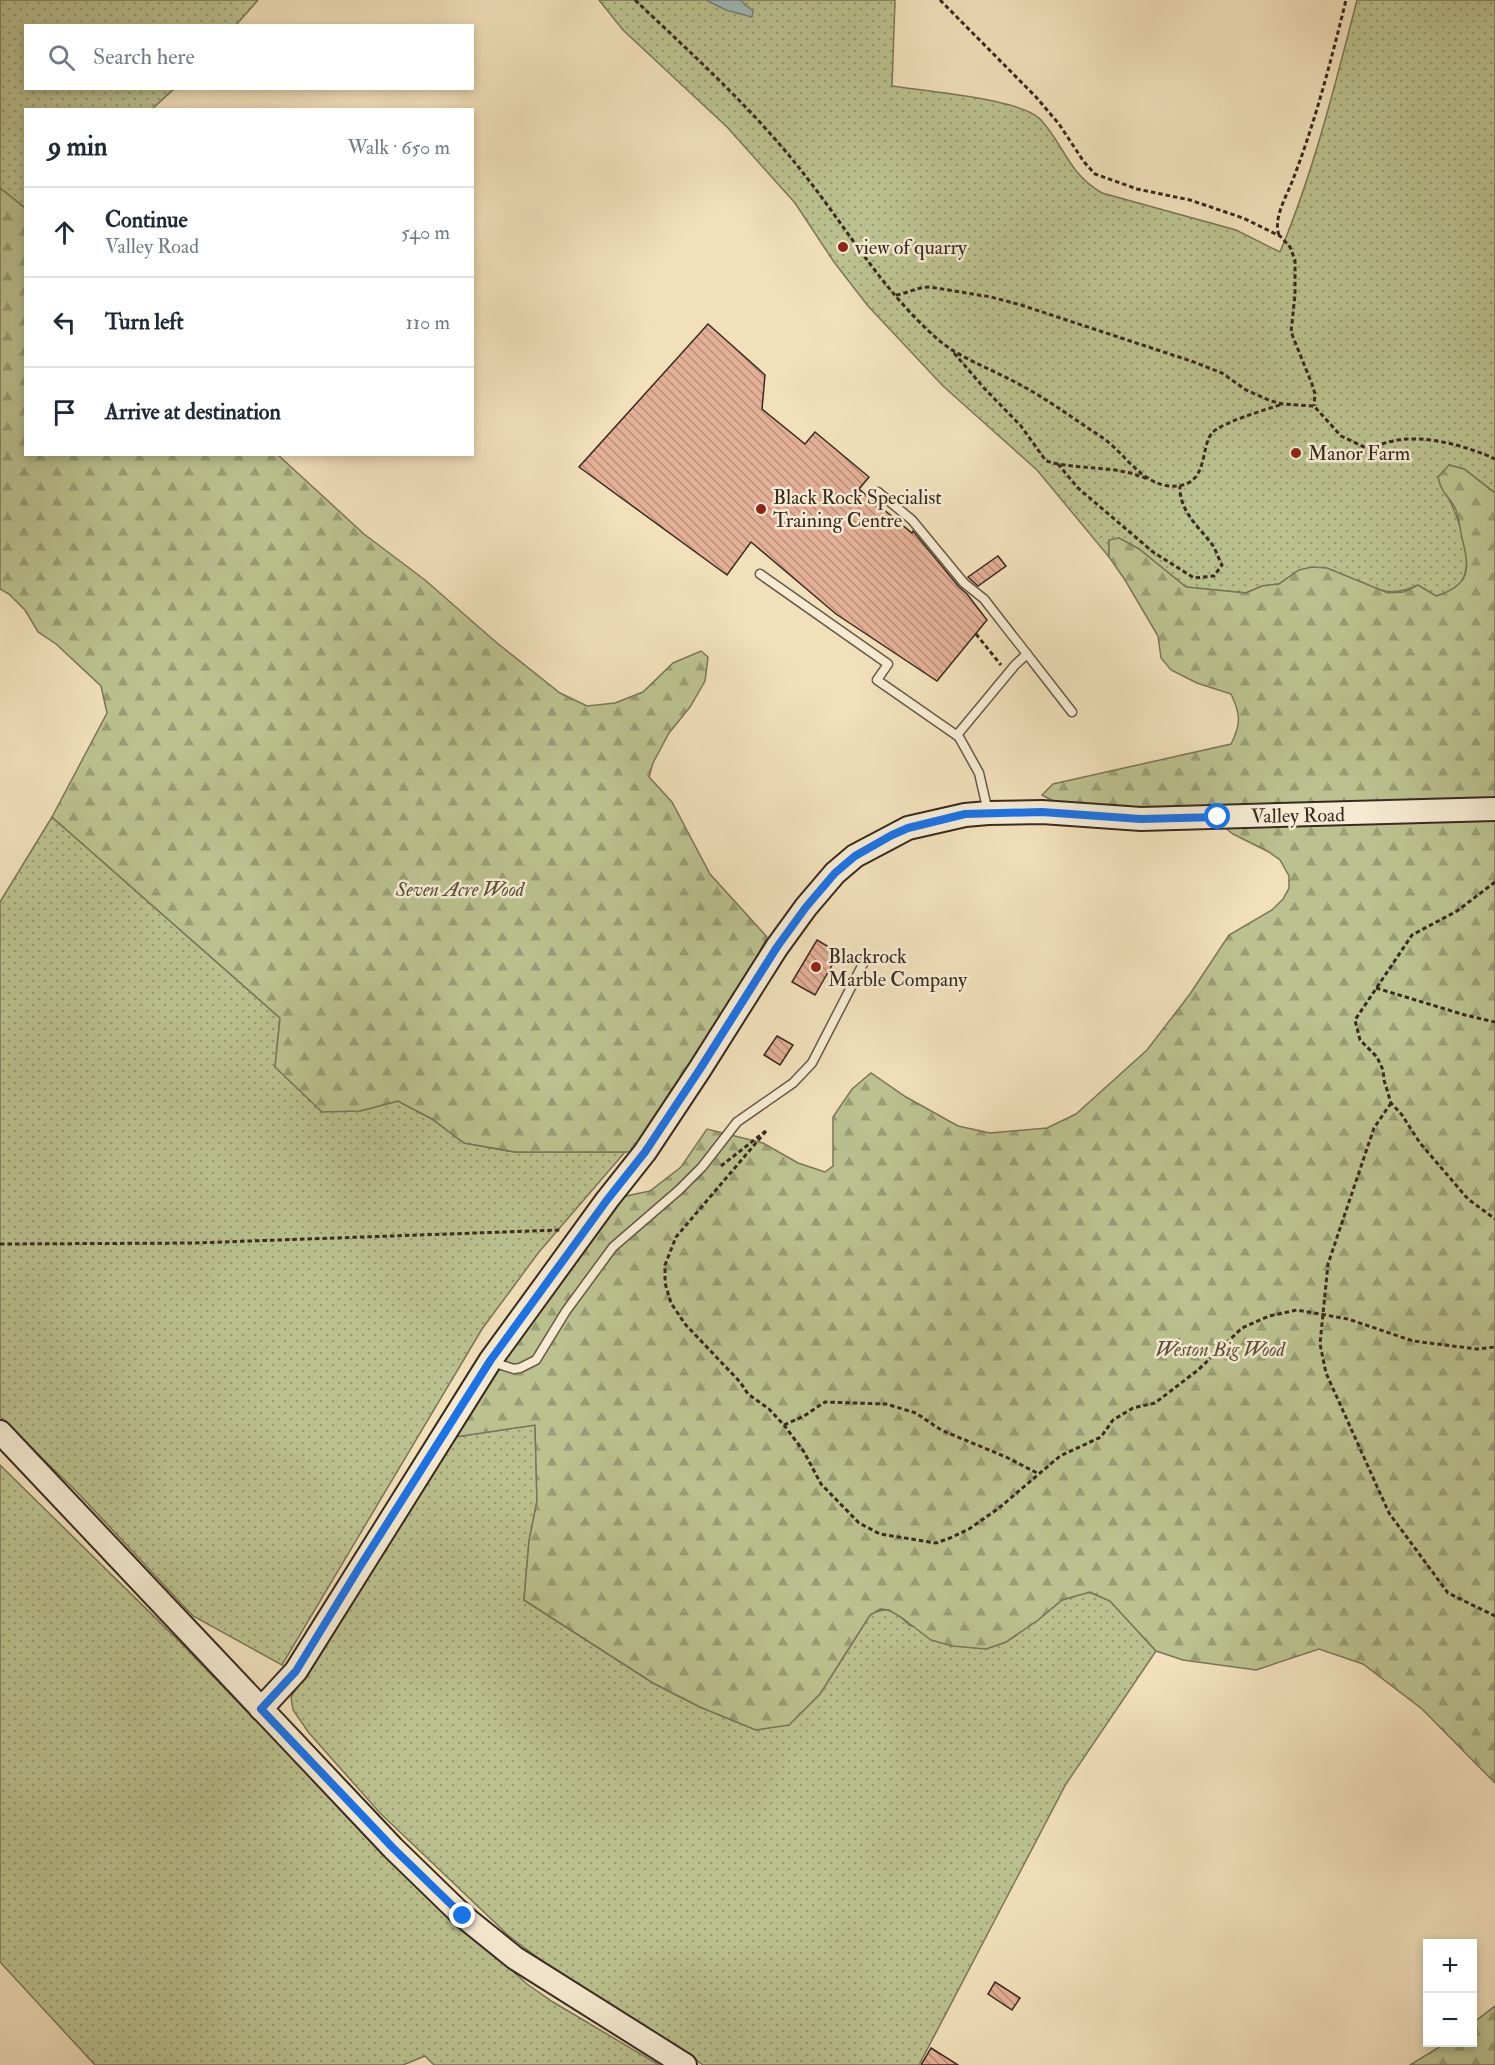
<!DOCTYPE html>
<meta charset="utf-8">
<style>
:root{--surface:#fff;--page:#f6f6f7;--text:#1f2937;--muted:#747a83;--line:#e0e1e3}
body{margin:0;font-family:"IM FELL Double Pica",serif;background:var(--page);color:var(--text)}
.controls{position:absolute;right:18px;bottom:18px;display:grid;overflow:hidden;border-radius:0px;box-shadow:0 3px 9px #0003}
.controls button{width:54px;height:54px;display:grid;place-items:center;padding:0;border:0;border-bottom:2px solid var(--line);background:var(--surface);color:var(--text);font:30px sans-serif}
.stop{position:absolute;width:18px;height:18px;margin:-14px;border:4px solid #1a73e8;border-radius:50%;background:#fff}
.stop.end{background:#1a73e8;border-color:#fff;box-shadow:0 2px 6px #0008}
.list{margin:0;padding:0;list-style:none}
h2{display:flex;justify-content:space-between;align-items:center;height:78px;margin:0;padding:0 24px;font-size:26px}
h2 small{font-size:20px;font-weight:400;color:var(--muted)}
.list li{display:grid;grid-template-columns:39px 1fr auto;gap:18px;align-items:center;box-sizing:border-box;height:90px;padding:0 24px;border-top:2px solid var(--line)}
.list b{display:block;font-size:22px;white-space:nowrap}
.list p{margin:0;font-size:20px;white-space:nowrap;color:var(--muted)}
.list em{font-size:20px;font-style:normal;color:var(--muted)}
.icon{flex:none;width:33px;height:33px;fill:none;stroke:currentColor;stroke-width:2;stroke-linecap:round;stroke-linejoin:round}
.map{position:relative;flex:none;width:1495px;height:2065px;overflow:hidden}
.search{position:absolute;background:var(--surface);box-shadow:0 3px 9px #0003;left:24px;top:24px;width:450px;height:66px;display:flex;align-items:center;gap:15px;box-sizing:border-box;padding:0 21px;border-radius:0px;color:var(--muted);font-size:22px}
.panel{position:absolute;background:var(--surface);box-shadow:0 3px 9px #0003;left:24px;top:108px;width:450px;height:348px;border-radius:0px}
.map>svg:first-child{display:block}
.grass{fill:url(#grass-dots);stroke:#7a7658;stroke-width:1.5}
.forest{fill:url(#forest-firs);stroke:#7a7658;stroke-width:1.5}
.water{fill:url(#water-ripples);stroke:#76817d;stroke-width:1.5}
.building{fill:url(#building-back-hatch);stroke:#392a21;stroke-width:1.5}
.lines{fill:none;stroke-linecap:round;stroke-linejoin:round}
.lane-casing{stroke:#675847;stroke-width:11}
.secondary-casing{stroke:#392a21;stroke-width:26}
.path{stroke:#392a21;stroke-width:3;stroke-dasharray:4.5 3;stroke-linecap:butt}
.lane{stroke:#f6ebd2;stroke-width:8}
.secondary{stroke:#f6ebd2;stroke-width:22}
.route{stroke:#1a73e8;stroke-width:8}
.poi-dot{fill:#8f2418;stroke:#f6ebd2;stroke-width:2}
.labels{text-anchor:middle;stroke-width:5;stroke-linejoin:round;paint-order:stroke}
.poi-label{font-size:20px;fill:#392a21;stroke:#f6ebd2;text-anchor:start}
.street-label{font-size:20px;fill:#392a21;stroke:#f6ebd2}
.park-label{font-size:20px;font-style:italic;fill:#5a503c;stroke:#f6ebd2}
</style>
<div class="map">
<svg width="1495" height="2065" viewBox="0 0 1495 2065">
<defs>
<pattern id="grass-dots" width="8" height="8" patternUnits="userSpaceOnUse" patternTransform="scale(1.5)"><rect width="8" height="8" fill="#bbc28f"/><path d="M2 2h.1M6 6h.1" fill="none" stroke="#999e74" stroke-width="1.8" stroke-linecap="round"/></pattern>
<pattern id="forest-firs" width="22" height="20" patternUnits="userSpaceOnUse" patternTransform="scale(1.5)"><rect width="22" height="20" fill="#bbc28f"/><path d="M5 1l3.5 6h-7zM16 11l3.5 6h-7z" fill="#999e74"/></pattern>
<pattern id="water-ripples" width="26" height="14" patternUnits="userSpaceOnUse" patternTransform="scale(1.5)"><rect width="26" height="14" fill="#9fbbba"/><path d="M2 4q2-2 4 0t4 0M15 11q2-2 4 0t4 0" fill="none" stroke="#839897"/></pattern>
<pattern id="building-back-hatch" width="6" height="6" patternUnits="userSpaceOnUse" patternTransform="scale(1.5)"><rect width="6" height="6" fill="#e4af97"/><path d="M-1 5l2 2M0 0l6 6M5-1l2 2" fill="none" stroke="#ba8f7b"/></pattern>
</defs>
<rect width="100%" height="100%" fill="#f1e0ba"/>
<filter id="stains"><feTurbulence type="fractalNoise" baseFrequency=".00333" numOctaves="4"/><feColorMatrix values="0 0 0 0 .2 0 0 0 0 .09 0 0 0 0 .02 0 0 0 .5 -.17"/></filter>
<radialGradient id="worn" r=".72"><stop offset=".6" stop-color="#630" stop-opacity="0"/><stop offset="1" stop-color="#630" stop-opacity=".3"/></radialGradient>
<g class="grass">
<path d="M0 0H258L236 25 26 26V88L174 89 152 109 26 110 25 208 0 188Z"/>
<path d="M599 0H895L892 86C924 91 1021 99 1040 119 1064 144 1068 174 1102 193L1236 230 1280 252C1314 171 1335 85 1357 0H1495V493L1464 469 1449 465C1449 476 1447 493 1451 503 1461 526 1479 571 1454 590 1449 593 1441 594 1436 596L1418 585C1385 601 1377 585 1346 577 1331 574 1315 572 1299 570L1279 584 1262 586 1246 593 1186 587 1139 549 1119 538 1109 540V557L1037 470 943 386 868 306 834 262 795 203 727 127 623 30Z"/>
<path d="M52 817 280 1018 275 1067 360 1111 398 1101 432 1119 464 1143 515 1152H625L539 1252 482 1329 282 1665 193 1616 76 1491 0 1417V902Z"/>
<path d="M535 1425 537 1501 529 1541 524 1600 653 1683 700 1707 756 1730 789 1724 820 1694 870 1615C887 1605 896 1611 909 1625L986 1649 1006 1642 1038 1620 1062 1600 1089 1592 1110 1601 1156 1651 1066 1784 919 2065H703L686 2052 565 1978 509 1936 380 1813 309 1733 293 1710 291 1697 455 1437Z"/>
<path d="M0 1465 181 1643 388 1858 527 1984 553 2002 659 2065H434L425 2056 403 2065H95L0 1962Z"/>
</g>
<g class="forest">
<path d="M0 188 25 208 26 454 278 455 364 534 425 580 497 643 560 693 587 706 615 703 643 692 673 663 701 651 708 657 705 681 690 707 669 733 653 763 649 777 672 802 710 874 767 937 700 1069 645 1152H515L464 1143 432 1119 398 1101 360 1111 322 1112 275 1067 280 1018 52 817 107 713 101 686 56 644 38 632 25 610 9 594 0 589Z"/>
<path d="M1449 465 1464 469 1495 493V798L1174 811 1059 804 1042 795 1053 784 1231 744C1241 724 1241 715 1231 694L1197 683 1171 670 1161 658 1158 636 1125 580 1109 557V540L1119 538 1139 549 1186 587 1246 593 1262 586 1279 584 1299 570 1312 567 1327 568 1388 593 1404 592 1418 585 1436 596C1471 585 1470 569 1462 538 1460 529 1459 518 1456 510 1450 497 1441 493 1438 477Z"/>
<path d="M1495 818V1783L1422 1709 1363 1664 1319 1649 1256 1670 1183 1660 1156 1651 1110 1601 1090 1592 1062 1600 1038 1620 1006 1642 986 1649 952 1646 931 1640 901 1617 889 1610 880 1609 870 1615 820 1694 789 1725 756 1730 700 1707 653 1683 524 1600 529 1541 537 1501 535 1425 455 1437 490 1361 607 1200 650 1191 681 1167 707 1129 763 1143 798 1163 825 1172 833 1166V1117L852 1089 871 1073 906 1097 958 1126 990 1133 1047 1128 1076 1114 1147 1050 1190 994 1229 935 1272 910 1283 899 1289 888V876L1280 860 1269 852 1233 834 1223 826 1426 822Z"/>
<path d="M1495 2006V2065H1410L1446 2043 1472 2042 1473 2023Z"/>
</g>
<path class="water" d="M706 0H740L753 11 752 17 726 10Z"/>
<g class="building">
<path d="M708 324 765 375 762 409 805 444 815 432 869 477 859 489 912 533 913 531 959 587 967 594 987 620 937 681 836 614 751 542 727 575 579 467Z"/>
<path d="M998 556 1006 566 978 586 968 577Z"/>
<path d="M817 940 839 953 815 995 792 982Z"/>
<path d="M777 1036 793 1045 780 1065 764 1055Z"/>
<path d="M995 1982 1020 1998 1012 2010 988 1994Z"/>
<path d="M931 2048 958 2065H921Z"/>
</g>
<g class="lines">
<defs>
<g id="lane">
<path d="M878 492 912 520 964 583 984 599 1072 712"/>
<path d="M760 574 888 664 877 680 959 737 979 773 988 812"/>
<path d="M957 735 1015 665 1027 654"/>
<path d="M492 1362 514 1369 520 1368 536 1360 566 1311 613 1247 679 1190 702 1167 737 1122 793 1083 812 1063 865 960"/>
</g>
<g id="secondary">
<path d="M0 1432 393 1848 463 1916 515 1958 685 2065"/>
<path d="M261 1709 296 1671 490 1361 607 1200 645 1152 700 1069 777 947 806 907 835 873 855 856 908 828 965 815 988 813 1042 812 1141 819 1495 809"/>
</g>
</defs>
<use href="#lane" class="lane-casing"/>
<use href="#secondary" class="secondary-casing"/>
<g class="path">
<path d="M635 0C692 54 751 107 800 169 844 224 880 287 933 335 956 357 987 367 1015 382 1046 398 1074 419 1103 438 1126 454 1144 489 1177 486 1209 483 1200 447 1212 433 1222 422 1268 409 1283 404"/>
<path d="M940 0 1036 97 1059 124 1084 162 1095 174 1137 189 1190 200 1243 218 1280 236 1290 247 1295 260V295L1291 332 1312 384 1315 394 1314 406"/>
<path d="M1279 235C1273 219 1286 197 1292 182 1315 123 1331 61 1346 0"/>
<path d="M896 295C909 293 917 287 930 287L991 297 1021 305 1191 361 1222 373 1246 390 1271 401 1283 404 1314 406 1341 436 1366 448C1375 447 1383 443 1393 441 1424 434 1467 446 1495 459"/>
<path d="M954 353 984 388 1021 426 1046 461C1080 471 1114 464 1147 479"/>
<path d="M1058 464 1078 488 1153 552 1194 578 1214 576 1222 565C1218 558 1216 549 1211 543 1197 525 1179 510 1180 486"/>
<path d="M976 634 1001 665"/>
<path d="M1495 882 1457 911 1412 935 1355 1020 1360 1040 1377 1057 1383 1070 1384 1080 1391 1103 1402 1115 1420 1143 1468 1199 1495 1219"/>
<path d="M1376 988 1465 1015 1495 1022"/>
<path d="M1391 1103 1374 1128 1328 1264 1320 1344 1326 1373 1389 1513 1448 1593 1495 1616"/>
<path d="M721 1166 767 1130 676 1237 665 1265V1283L671 1303 685 1324 740 1382 748 1394 769 1409 784 1425 804 1452 821 1484 859 1523 880 1534 936 1543 950 1538 969 1529 999 1508 1060 1456 1101 1437 1113 1420 1133 1408 1155 1403 1198 1370 1242 1328 1269 1316 1297 1310 1348 1319 1413 1341 1477 1349 1495 1347"/>
<path d="M0 1244 194 1243 560 1230"/>
<path d="M784 1425 804 1416 825 1402 886 1404 916 1413 941 1430 1006 1457 1039 1474"/>
</g>
<use href="#lane" class="lane"/>
<use href="#secondary" class="secondary"/>
</g>
<g class="lines">
<path class="route" d="M463 1916 393 1848 261 1709 296 1671 359 1568 490 1361 607 1200 645 1152 700 1069 777 947 806 907 835 873 855 856 892 835 908 828 965 814 1042 812 1141 819 1218 817"/>
</g>
<g class="poi-dot">
<circle cx="843" cy="247" r="6"/>
<circle cx="1296" cy="453" r="6"/>
<circle cx="761" cy="509" r="6"/>
<circle cx="816" cy="967" r="6"/>
</g>
<g class="labels">
<g class="poi-label">
<text x="855" y="254">view of quarry</text>
<text x="1308" y="460">Manor Farm</text>
<text x="773" y="504">Black Rock Specialist<tspan x="773" dy="23">Training Centre</tspan></text>
<text x="828" y="963">Blackrock<tspan x="828" dy="23">Marble Company</tspan></text>
</g>
<g class="street-label">
<text transform="translate(1298 815) rotate(-1)" y="7">Valley Road</text>
</g>
<g class="park-label">
<text x="460" y="896">Seven Acre Wood</text>
<text x="1220" y="1356">Weston Big Wood</text>
</g>
</g>
<rect width="100%" height="100%" filter="url(#stains)"/>
<rect width="100%" height="100%" fill="url(#worn)"/>
</svg>
<div class="controls">
<button>+</button>
<button>−</button>
</div>
<div class="stop" style="left:1218px;top:817px"></div>
<div class="stop end" style="left:463px;top:1916px"></div>
<div class="search"><svg class="icon" aria-label="search" viewBox="0 0 24 24"><circle cx="10" cy="10" r="6"/><path d="M15 15l6 6"/></svg>Search here</div>
<section class="panel">
<h2>9 min<small>Walk · 650 m</small></h2>
<ul class="list">
<li><svg class="icon" aria-label="ahead" viewBox="0 0 24 24"><path d="M12 20V5M6 11l6-6 6 6"/></svg><div><b>Continue</b><p>Valley Road</p></div><em>540 m</em></li>
<li><svg class="icon" aria-label="left" viewBox="0 0 24 24"><path d="M17 20v-9H6M10 6l-5 5 5 5"/></svg><div><b>Turn left</b></div><em>110 m</em></li>
<li><svg class="icon" aria-label="arrive" viewBox="0 0 24 24"><path d="M6 21V4h12l-3 4 3 4H6"/></svg><div><b>Arrive at destination</b></div></li>
</ul>
</section>
</div>
